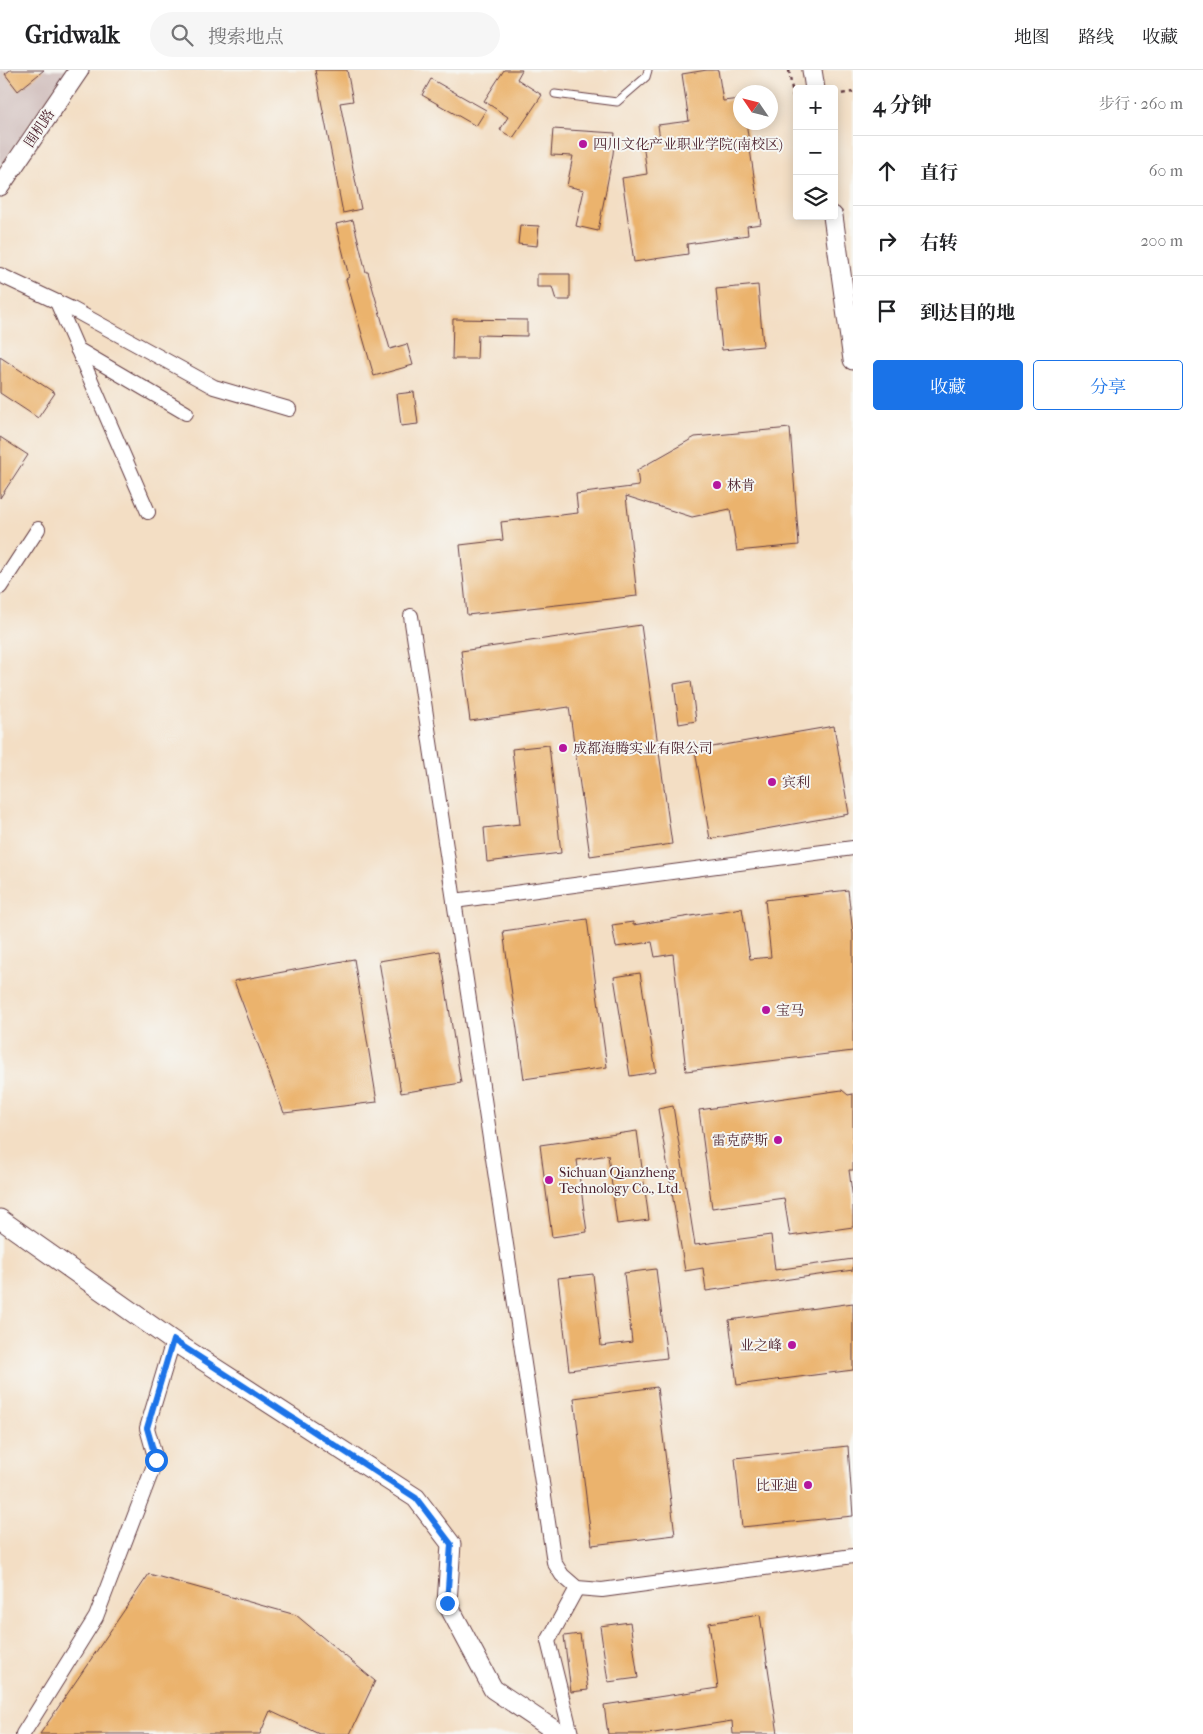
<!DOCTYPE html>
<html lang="zh">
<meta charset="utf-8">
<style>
:root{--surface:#fff;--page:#f6f6f6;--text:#202124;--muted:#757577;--line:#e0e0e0;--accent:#1a73e8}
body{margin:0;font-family:"IM FELL French Canon","Noto Serif SC",serif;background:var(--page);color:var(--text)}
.controls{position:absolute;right:15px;top:15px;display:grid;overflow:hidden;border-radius:5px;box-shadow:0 2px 12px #0003}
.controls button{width:45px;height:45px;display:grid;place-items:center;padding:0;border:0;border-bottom:1px solid var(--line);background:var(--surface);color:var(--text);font:25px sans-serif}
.compass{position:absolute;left:733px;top:15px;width:45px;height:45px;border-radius:50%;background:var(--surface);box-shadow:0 2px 12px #0003;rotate:305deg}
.stop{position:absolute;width:15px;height:15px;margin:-11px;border:4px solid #1a73e8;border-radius:50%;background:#fff}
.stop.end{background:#1a73e8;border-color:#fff;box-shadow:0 1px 5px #0008}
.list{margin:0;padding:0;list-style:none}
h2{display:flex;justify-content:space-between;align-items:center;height:65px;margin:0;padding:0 20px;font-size:21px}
h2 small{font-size:16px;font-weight:400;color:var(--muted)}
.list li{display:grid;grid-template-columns:32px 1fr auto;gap:15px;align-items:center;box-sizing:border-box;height:70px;padding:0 20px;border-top:1px solid var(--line)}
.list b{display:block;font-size:19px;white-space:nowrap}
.list em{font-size:16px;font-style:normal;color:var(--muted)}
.actions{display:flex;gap:10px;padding:15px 20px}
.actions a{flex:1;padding:11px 0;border:1px solid var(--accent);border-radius:5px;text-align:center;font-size:18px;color:var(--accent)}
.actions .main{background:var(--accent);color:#fff}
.icon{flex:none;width:28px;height:28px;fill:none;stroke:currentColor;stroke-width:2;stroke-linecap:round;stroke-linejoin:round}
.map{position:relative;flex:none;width:853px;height:1664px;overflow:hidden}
header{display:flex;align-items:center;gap:30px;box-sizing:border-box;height:70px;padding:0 25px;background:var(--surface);border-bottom:1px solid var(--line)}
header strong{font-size:24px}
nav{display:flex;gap:28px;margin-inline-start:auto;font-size:18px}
.search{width:350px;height:45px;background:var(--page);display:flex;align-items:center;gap:12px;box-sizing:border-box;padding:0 18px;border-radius:28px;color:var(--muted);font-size:19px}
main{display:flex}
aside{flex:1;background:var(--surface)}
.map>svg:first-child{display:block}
.industrial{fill:#d1bfbd}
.building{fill:#ebb36d}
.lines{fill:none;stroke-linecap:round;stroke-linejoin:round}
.lane-casing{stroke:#633c42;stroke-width:9}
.street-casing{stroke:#633c42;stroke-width:16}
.secondary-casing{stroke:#633c42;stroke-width:21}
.path{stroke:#633c42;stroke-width:2.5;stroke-dasharray:4 4;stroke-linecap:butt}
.lane{stroke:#fff;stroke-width:7}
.street{stroke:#fff;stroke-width:14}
.secondary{stroke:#fff;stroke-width:19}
.route{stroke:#1a73e8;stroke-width:6}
.poi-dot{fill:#b5179e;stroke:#f6f6f2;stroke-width:2}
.labels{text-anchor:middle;stroke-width:4;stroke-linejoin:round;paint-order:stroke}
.street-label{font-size:14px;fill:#4a1f2b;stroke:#f6f6f2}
.poi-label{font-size:14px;fill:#4a1f2b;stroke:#f6f6f2;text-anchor:start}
</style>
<header>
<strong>Gridwalk</strong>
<div class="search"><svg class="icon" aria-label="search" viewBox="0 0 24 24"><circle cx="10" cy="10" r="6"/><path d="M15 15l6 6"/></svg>搜索地点</div>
<nav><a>地图</a><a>路线</a><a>收藏</a></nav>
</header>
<main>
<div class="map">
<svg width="853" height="1664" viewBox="0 0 853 1664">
<rect width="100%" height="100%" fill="#f6f6f2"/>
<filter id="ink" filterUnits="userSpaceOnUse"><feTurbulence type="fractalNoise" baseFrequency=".02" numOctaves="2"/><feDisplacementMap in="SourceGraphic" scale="10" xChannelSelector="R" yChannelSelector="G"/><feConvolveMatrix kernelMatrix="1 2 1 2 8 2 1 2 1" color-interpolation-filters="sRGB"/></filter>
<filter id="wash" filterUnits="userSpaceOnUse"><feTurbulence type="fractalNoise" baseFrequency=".0096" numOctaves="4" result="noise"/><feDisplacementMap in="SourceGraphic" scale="20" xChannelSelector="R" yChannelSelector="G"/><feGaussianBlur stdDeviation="1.12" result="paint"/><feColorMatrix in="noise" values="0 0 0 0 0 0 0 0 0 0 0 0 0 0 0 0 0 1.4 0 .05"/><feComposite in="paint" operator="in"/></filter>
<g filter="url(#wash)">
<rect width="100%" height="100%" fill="#f3dec4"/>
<path class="industrial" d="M0 0H67L0 97Z"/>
<g id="blocks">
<g class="building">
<path d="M10 0H44L18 21 5 4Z"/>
<path d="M315 0H347L353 31 340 33 361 139 343 143Z"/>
<path d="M504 0H522L517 9 542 25 513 68 500 60 508 47 484 31Z"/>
<path d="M707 0H718L723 31 740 29V52H746L761 154 747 156 748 165 687 174 688 184 634 192 622 108 647 104 643 72 660 70 658 55 689 51 682 4Z"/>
<path d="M431 9 486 40 476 56 422 25Z"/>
<path d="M553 59 615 63 613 84 598 161 576 156 584 120 567 116 573 86 551 85Z"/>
<path d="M353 150 366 202H368L390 279 407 274 413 295 374 306 346 209 349 207 336 154Z"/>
<path d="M520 155 539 156 537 176 518 174Z"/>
<path d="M537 204H570V230H556L552 217H537Z"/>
<path d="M758 215 763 276 722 280 716 219Z"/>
<path d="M453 249 527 250V266L478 265 477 289H452Z"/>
<path d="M0 287 55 323 38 348 0 323Z"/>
<path d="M414 322 418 354 401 356 397 324Z"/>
<path d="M790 358 799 475 737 481 730 439 692 447 626 426 637 526 467 545 460 475 503 470 501 452 578 443 576 424 639 416 637 400 695 367Z"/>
<path d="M0 367 28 385 0 428Z"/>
<path d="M641 555 672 774 590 786 569 637 470 651 461 581Z"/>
<path d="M691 611 696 651 679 654 674 614Z"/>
<path d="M834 656 849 744 710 769 695 680Z"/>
<path d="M549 675 561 783 487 792 484 758 520 754 512 679Z"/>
<path d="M848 820 853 864V981L686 1001 673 884 655 887 652 872 616 877 612 855 633 852V855L742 838 750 889 771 887 765 830Z"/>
<path d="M587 849 607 997 524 1009 503 861Z"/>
<path d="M440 881 461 1013 401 1023 379 891Z"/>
<path d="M354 889 377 1032 284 1043 234 911Z"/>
<path d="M640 903 656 1002 630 1006 614 907Z"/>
<path d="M842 1020 848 1025 853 1024V1100H849L853 1130V1157L790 1166 784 1128 712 1138 699 1040Z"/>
<path d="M673 1036 695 1175 771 1165 775 1200 853 1189V1200L706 1221 703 1198 685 1201 658 1039Z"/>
<path d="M637 1061 649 1150 617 1154 608 1085 577 1090 587 1162 552 1167 540 1075Z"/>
<path d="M656 1199 667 1288 569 1300 558 1208 593 1204 601 1276 632 1272 624 1203Z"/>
<path d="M853 1233V1300L737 1315 729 1250Z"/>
<path d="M657 1317 675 1465 592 1475 574 1328Z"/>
<path d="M848 1376 853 1446 742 1457 735 1388Z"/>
<path d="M149 1504 296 1545 375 1611 350 1664H319L270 1641 260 1664H40Z"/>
<path d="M760 1545 778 1664H733L732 1651 648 1664H608L604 1635 718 1618 709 1553Z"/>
<path d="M630 1552 638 1608 608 1612 600 1556Z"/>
<path d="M580 1564 588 1620 571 1622 564 1566Z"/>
</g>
</g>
</g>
<g filter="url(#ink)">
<use href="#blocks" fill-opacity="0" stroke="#633c42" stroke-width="1"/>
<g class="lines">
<defs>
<path id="lane" d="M555 24 617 32 646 7 648 0"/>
<g id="street">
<path d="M0 205 72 239 214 317 289 339"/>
<path d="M57 232 148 442"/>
<path d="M77 279 186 343"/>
<path d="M0 517 38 459"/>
<path d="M411 546 554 1492 562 1505 577 1518 602 1520 853 1486"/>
<path d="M454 831 853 778"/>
<path d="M23 1664 96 1547 156 1390 147 1358 173 1271"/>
<path d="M571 1664 548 1571 577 1518"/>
</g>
<g id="secondary">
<path d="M812 0 815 19"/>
<path d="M0 116 79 0"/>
<path d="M833 146 853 290"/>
<path d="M0 1149 173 1271 416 1428 451 1474 447 1533 493 1619 560 1664"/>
</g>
</defs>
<use href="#lane" class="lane-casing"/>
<use href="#street" class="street-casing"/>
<use href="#secondary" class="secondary-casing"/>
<g class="path">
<path d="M789 0 797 52"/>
<path d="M834 25 853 22"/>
</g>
<use href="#lane" class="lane"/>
<use href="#street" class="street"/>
<use href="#secondary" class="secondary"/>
</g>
</g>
<g class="lines" filter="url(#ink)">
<path class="route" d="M156 1390 147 1358 173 1270 416 1428 451 1474 447 1533"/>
</g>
<g class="poi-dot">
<circle cx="583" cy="74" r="5"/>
<circle cx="717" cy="415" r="5"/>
<circle cx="563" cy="678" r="5"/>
<circle cx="772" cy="712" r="5"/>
<circle cx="766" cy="940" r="5"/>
<circle cx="778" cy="1070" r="5"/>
<circle cx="549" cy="1110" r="5"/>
<circle cx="792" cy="1275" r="5"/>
<circle cx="808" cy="1415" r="5"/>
</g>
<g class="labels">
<g class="street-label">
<text transform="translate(39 58) rotate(-56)" y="5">围机路</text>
</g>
<g class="poi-label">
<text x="593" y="79">四川文化产业职业学院(南校区)</text>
<text x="727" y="420">林肯</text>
<text x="573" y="683">成都海腾实业有限公司</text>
<text x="782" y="717">宾利</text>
<text x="776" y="945">宝马</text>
<text x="768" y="1075" text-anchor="end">雷克萨斯</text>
<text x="559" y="1107">Sichuan Qianzheng<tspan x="559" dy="16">Technology Co., Ltd.</tspan></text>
<text x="782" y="1280" text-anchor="end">业之峰</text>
<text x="798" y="1420" text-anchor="end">比亚迪</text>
</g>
</g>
</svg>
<div class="controls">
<button>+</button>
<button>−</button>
<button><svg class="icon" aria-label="layers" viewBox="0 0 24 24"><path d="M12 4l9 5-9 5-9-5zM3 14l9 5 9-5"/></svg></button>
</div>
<svg class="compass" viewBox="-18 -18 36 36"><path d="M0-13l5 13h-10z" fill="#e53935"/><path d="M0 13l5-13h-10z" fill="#757577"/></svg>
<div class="stop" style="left:156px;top:1390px"></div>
<div class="stop end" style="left:447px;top:1533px"></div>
</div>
<aside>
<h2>4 分钟<small>步行 · 260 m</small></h2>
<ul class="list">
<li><svg class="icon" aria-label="ahead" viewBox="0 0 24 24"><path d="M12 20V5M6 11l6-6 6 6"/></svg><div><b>直行</b></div><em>60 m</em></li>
<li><svg class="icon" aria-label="right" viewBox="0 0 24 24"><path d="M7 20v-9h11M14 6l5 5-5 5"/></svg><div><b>右转</b></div><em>200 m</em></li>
<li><svg class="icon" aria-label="arrive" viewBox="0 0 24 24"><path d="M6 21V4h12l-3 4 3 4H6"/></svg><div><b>到达目的地</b></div></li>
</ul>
<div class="actions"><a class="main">收藏</a><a>分享</a></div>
</aside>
</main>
